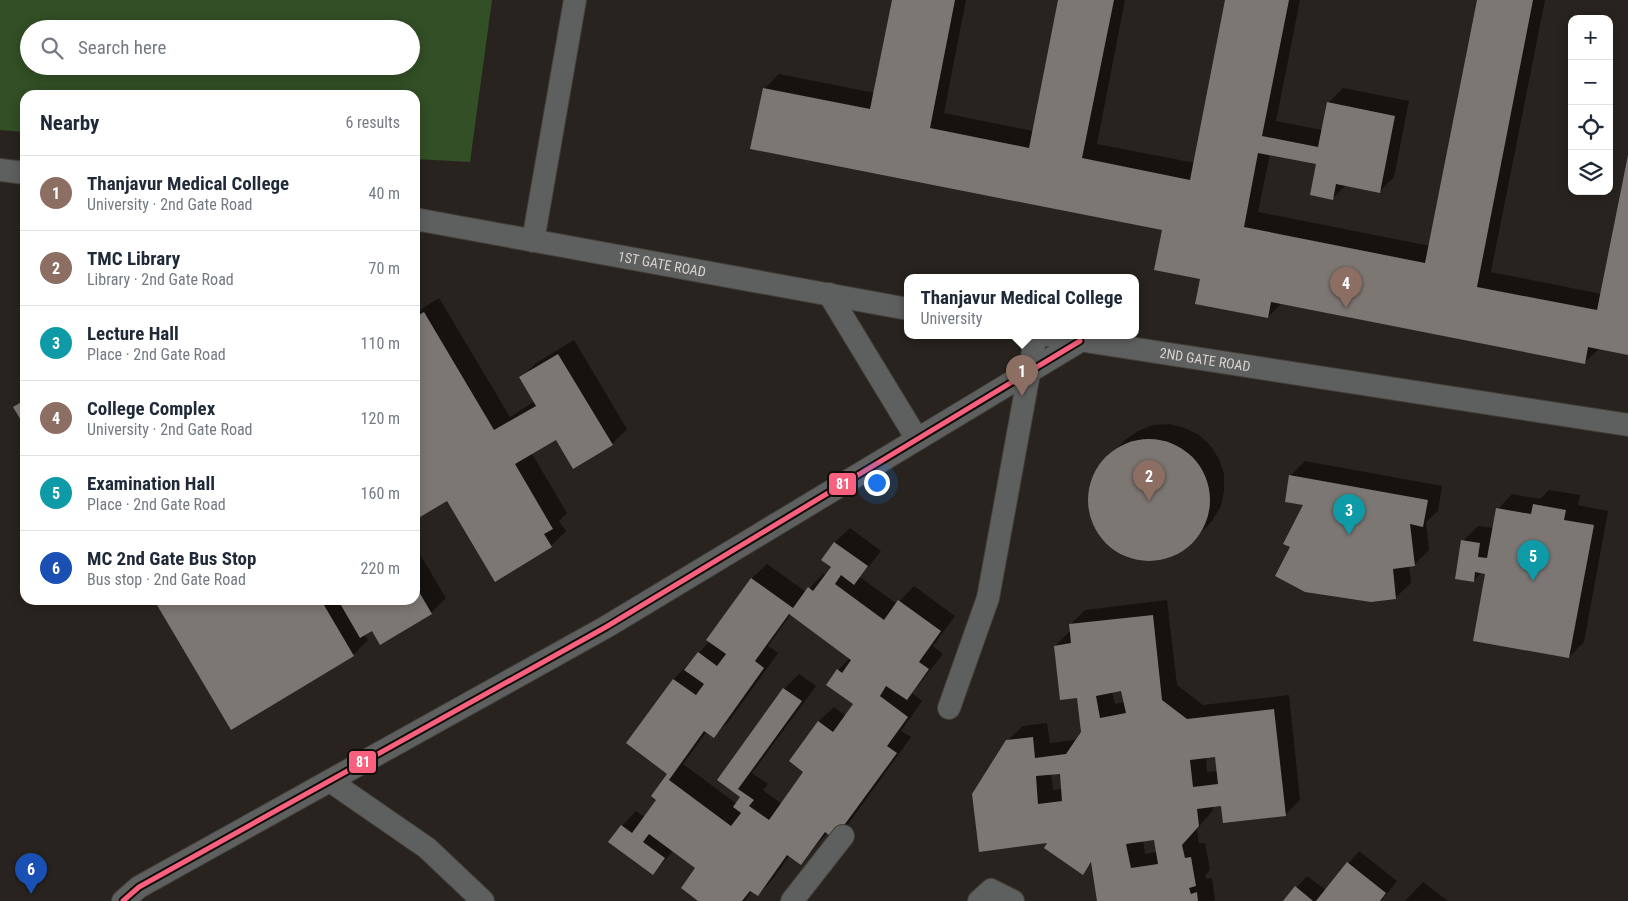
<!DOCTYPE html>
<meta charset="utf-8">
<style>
:root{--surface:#fff;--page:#f6f6f7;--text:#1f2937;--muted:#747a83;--line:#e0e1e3;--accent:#0b8043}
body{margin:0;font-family:"Roboto Condensed",sans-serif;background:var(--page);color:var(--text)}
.controls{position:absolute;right:15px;top:15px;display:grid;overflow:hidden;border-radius:10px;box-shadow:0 2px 12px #0003}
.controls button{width:45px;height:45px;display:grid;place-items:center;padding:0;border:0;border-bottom:1px solid var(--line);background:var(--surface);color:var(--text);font:25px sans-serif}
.you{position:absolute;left:876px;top:482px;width:18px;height:18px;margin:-12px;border:4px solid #fff;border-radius:50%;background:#1a73e8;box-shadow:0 0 0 8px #1a73e833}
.badge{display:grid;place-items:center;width:32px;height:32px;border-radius:50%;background:var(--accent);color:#fff;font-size:16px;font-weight:700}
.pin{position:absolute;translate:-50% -41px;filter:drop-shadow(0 1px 2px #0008)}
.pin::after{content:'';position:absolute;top:26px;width:18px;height:15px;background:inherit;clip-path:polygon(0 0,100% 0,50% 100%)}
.popup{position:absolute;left:904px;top:274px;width:235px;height:65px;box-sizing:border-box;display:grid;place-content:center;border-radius:10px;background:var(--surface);filter:drop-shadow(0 1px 4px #0005);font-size:16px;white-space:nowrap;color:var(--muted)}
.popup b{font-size:19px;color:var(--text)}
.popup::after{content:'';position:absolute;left:50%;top:100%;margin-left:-10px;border:10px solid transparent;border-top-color:var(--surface)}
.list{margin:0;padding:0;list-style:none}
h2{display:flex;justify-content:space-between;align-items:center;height:65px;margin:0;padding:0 20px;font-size:21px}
h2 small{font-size:16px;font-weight:400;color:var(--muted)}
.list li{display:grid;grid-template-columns:32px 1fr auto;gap:15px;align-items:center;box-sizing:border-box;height:75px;padding:0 20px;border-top:1px solid var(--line)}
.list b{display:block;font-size:19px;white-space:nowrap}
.list p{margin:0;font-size:16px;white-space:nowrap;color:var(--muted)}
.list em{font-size:16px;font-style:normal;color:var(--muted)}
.icon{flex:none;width:28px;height:28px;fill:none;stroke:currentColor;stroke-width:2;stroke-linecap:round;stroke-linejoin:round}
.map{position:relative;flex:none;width:1628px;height:901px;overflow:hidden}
.search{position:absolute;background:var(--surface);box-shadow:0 2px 12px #0003;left:20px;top:20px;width:400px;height:55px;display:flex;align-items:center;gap:12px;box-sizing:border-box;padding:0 18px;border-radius:28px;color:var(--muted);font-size:19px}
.panel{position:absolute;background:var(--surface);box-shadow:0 2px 12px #0003;left:20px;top:90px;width:400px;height:515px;border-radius:15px}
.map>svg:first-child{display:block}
.green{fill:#324f25;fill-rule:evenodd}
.shadow{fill:#0007;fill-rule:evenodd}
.building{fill:#7c7773;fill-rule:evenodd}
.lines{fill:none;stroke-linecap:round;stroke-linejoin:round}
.street-casing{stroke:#433f3b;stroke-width:24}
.street{stroke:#5e605f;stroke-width:22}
.bus-1-casing{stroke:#100c09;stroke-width:9}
.bus-1{stroke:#f8607d;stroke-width:5}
.labels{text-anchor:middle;stroke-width:5;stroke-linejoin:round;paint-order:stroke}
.street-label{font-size:14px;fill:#d9d2ce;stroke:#100c09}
.line-badge{stroke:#100c09;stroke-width:2}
.badge-label{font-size:14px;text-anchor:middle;font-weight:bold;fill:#fff}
</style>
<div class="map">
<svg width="1628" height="901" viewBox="0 0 1628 901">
<rect width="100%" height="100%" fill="#28231e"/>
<path class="green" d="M0 0H492L470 162 415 159V95H25V132L0 130ZM29 29H411V66H29Z"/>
<g class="shadow">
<path d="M893 0H966L944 113 1033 131 1059 0H1125L1097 144 1195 163 1226 0H1300L1276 121 1322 130 1328 103 1343 88 1409 101 1394 177 1379 192 1346 185 1333 198 1318 163 1270 154 1258 212 1430 246 1478 0H1545L1491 272 1601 294 1628 157V353L1600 348 1584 363 1282 303 1268 317 1202 278 1164 229 764 89 779 74 875 93Z"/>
<path d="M439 298 510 417 535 401 521 378 536 363 574 340 627 429 612 444 556 438 532 454 567 513 559 521 566 531 551 546 447 500 415 519V313Z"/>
<path d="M1169 424 1185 428 1199 435 1210 445 1219 459 1224 474V491L1221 506 1212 521 1186 548 1172 556 1156 560H1141L1127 556 1114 548 1103 538 1095 525 1090 495 1093 480 1099 467 1125 440 1138 431 1153 425Z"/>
<path d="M1305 461 1442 486 1438 511 1426 522 1429 550 1414 565 1409 566 1411 583 1396 597 1292 547 1305 504 1290 476Z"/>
<path d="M1549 490 1580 495 1578 505 1608 511 1584 642 1569 657 1486 573 1482 572 1473 581 1463 541 1478 526 1494 528 1498 509 1512 494 1540 499Z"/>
<path d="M850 528 881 551 860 577 897 604 914 586 955 616 933 646 943 654 912 693 922 701 901 731 911 737 849 823 834 838 827 833 801 863 790 855 772 880 758 895 752 891 745 901H701L697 868 673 851 653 874 622 826 636 811 645 817 658 800 669 773 628 743 674 679 710 641 708 639 752 578 767 564 806 592 824 573 826 575 832 567 823 560 835 542ZM791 614 850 658 838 670 854 704 846 716 834 707 819 721 790 761 805 772 782 804 763 790 768 784 752 773 816 686 799 674 784 689 718 780 742 797 737 804 683 764 707 731 714 736 729 721 778 653 768 646Z"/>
<path d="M415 546 446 598 431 613 372 629 364 634 368 640 353 655 155 600H415Z"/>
<path d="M1167 600 1177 685 1203 705 1289 695 1300 800 1285 815 1222 805 1213 806V810L1197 829 1199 843H1205L1210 870 1205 876 1206 879 1212 878 1215 901H1099L1092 863 1082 873 1050 842 1007 741 1023 726 1047 723 1050 743 1076 740 1082 732 1078 697 1055 646 1071 630 1070 625 1085 610ZM1122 690 1125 702 1115 704 1112 691ZM1216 756 1218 771 1207 772 1206 757ZM1061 773 1063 789 1053 790 1051 774ZM1155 838 1157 852 1145 854 1143 840Z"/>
<path d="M1359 851 1397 881 1381 901H1284L1307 876 1326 890Z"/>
<path d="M1423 882 1448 901H1405Z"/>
</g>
<g class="building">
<path d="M892 0H955L930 128 1029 148 1058 0H1114L1082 158 1190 180 1225 0H1289L1262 136 1318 147 1327 102 1395 116 1380 193 1336 184 1333 200 1310 195 1316 164 1258 153 1244 227 1425 263 1477 0H1533L1477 287 1597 310 1628 155V355L1588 347 1585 364 1271 302 1268 318 1195 304 1200 279 1154 270 1162 230 750 149 763 88 870 109Z"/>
<path d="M424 312 494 430 536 406 519 377 558 354 613 445 573 469 556 440 515 464 553 529 544 534 552 547 495 582 447 501 415 520V317Z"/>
<path d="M25 400V427L13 407Z"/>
<circle cx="1149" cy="500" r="61"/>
<path d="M1289 475 1428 500 1423 527 1410 524 1415 566 1393 569 1396 599 1371 602 1305 592 1275 576 1290 547 1283 544 1303 505 1285 502Z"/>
<path d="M1533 504 1566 510 1564 520 1594 525 1569 658 1473 641 1485 574 1475 572 1474 582 1455 579 1461 540 1480 543 1478 557 1487 558 1496 508 1531 514Z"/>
<path d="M834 542 868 566 854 585 841 575 835 584 884 620 898 600 941 631 919 662 929 669 907 700 886 686 880 696 908 717 887 746 897 753 834 839 825 832 801 865 787 855 758 896 750 891 742 901H698L681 888 695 868 649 834 643 842 665 858 653 875 608 842 621 825 632 833 656 800 651 796 667 774 626 743 673 679 696 695 704 684 684 670 698 652 717 666 726 654 706 640 751 578 793 608 808 587 813 591 831 567 821 560ZM789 614 851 660 842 673 837 669 826 685 853 704 833 732 818 721 789 761 803 772 769 820 749 806 754 800 738 789 802 701 783 688 717 780 740 797 733 807 741 813 731 826 669 780 704 731 714 738 764 668 755 661Z"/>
<path d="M415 585 432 614 380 645 372 631 360 638 338 600H415Z"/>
<path d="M154 600H321L354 656 231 730Z"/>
<path d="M1153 615 1162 700 1187 719 1274 709 1286 816 1223 823 1221 806 1197 809 1199 826 1182 845 1185 858 1191 857 1196 886 1189 888 1191 894 1197 892 1198 901H1097L1091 862 1083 875 1044 848 1047 843 979 852 972 794 1006 740 1033 737 1035 758 1066 754 1081 732 1077 698 1060 700 1054 646 1071 643 1069 624ZM1121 691 1126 713 1100 718 1096 696ZM1215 757 1218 784 1193 787 1190 760ZM1060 774 1062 801 1038 804 1036 776ZM1154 840 1158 864 1131 868 1126 844Z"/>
<path d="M1347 862 1386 893 1380 901H1316Z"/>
<path d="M1295 886 1313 901H1283Z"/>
</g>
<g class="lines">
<defs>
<g id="street">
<path d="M0 170 25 173"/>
<path id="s1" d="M415 219 908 309"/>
<path d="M533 241 575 0"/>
<path d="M829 294 917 439"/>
<path id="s2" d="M1046 335 1628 425"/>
<path d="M949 708 988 598 1036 335"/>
<path d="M330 781 427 848 483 901"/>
<path d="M123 901 139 887 606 627 1080 341"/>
<path d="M792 901 843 836"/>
<path d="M979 901 991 890 1013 901"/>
</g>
</defs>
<use href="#street" class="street-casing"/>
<use href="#street" class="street"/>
<defs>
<path id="bus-1" d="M123 901 139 887 606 627 1080 341"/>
</defs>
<use href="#bus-1" class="bus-1-casing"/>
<use href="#bus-1" class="bus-1"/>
</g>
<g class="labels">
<g class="street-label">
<text dy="5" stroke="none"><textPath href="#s1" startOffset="251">1ST GATE ROAD</textPath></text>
<text dy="5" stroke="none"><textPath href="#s2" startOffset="161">2ND GATE ROAD</textPath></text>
</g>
</g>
<g class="line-badge">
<rect x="828" y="472" width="29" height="24" rx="5" fill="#f8607d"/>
<rect x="348" y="750" width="29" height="24" rx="5" fill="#f8607d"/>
</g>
<g class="badge-label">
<text x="843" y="489">81</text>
<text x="363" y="767">81</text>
</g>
</svg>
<div class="controls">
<button>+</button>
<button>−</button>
<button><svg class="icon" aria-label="locate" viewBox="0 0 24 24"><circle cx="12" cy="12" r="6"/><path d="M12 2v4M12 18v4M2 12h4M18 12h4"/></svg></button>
<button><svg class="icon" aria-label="layers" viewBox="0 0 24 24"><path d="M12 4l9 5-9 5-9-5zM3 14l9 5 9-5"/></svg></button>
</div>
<div class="you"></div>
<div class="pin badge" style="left:1022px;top:396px;background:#8d6e63">1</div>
<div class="popup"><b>Thanjavur Medical College</b>University</div>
<div class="pin badge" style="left:1149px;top:501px;background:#8d6e63">2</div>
<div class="pin badge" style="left:1349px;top:535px;background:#0f9aa8">3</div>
<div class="pin badge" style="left:1346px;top:308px;background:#8d6e63">4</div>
<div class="pin badge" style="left:1533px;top:581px;background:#0f9aa8">5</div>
<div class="pin badge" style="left:31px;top:894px;background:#1a4fb4">6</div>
<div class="search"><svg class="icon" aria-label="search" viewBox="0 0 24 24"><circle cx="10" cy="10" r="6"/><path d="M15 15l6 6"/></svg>Search here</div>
<section class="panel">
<h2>Nearby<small>6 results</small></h2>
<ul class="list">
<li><span class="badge" style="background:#8d6e63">1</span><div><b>Thanjavur Medical College</b><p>University · 2nd Gate Road</p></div><em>40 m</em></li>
<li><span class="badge" style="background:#8d6e63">2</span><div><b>TMC Library</b><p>Library · 2nd Gate Road</p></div><em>70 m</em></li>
<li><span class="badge" style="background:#0f9aa8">3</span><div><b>Lecture Hall</b><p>Place · 2nd Gate Road</p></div><em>110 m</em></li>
<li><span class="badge" style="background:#8d6e63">4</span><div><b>College Complex</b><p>University · 2nd Gate Road</p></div><em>120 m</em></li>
<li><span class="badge" style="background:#0f9aa8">5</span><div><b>Examination Hall</b><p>Place · 2nd Gate Road</p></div><em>160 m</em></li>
<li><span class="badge" style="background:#1a4fb4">6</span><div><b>MC 2nd Gate Bus Stop</b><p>Bus stop · 2nd Gate Road</p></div><em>220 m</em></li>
</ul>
</section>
</div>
